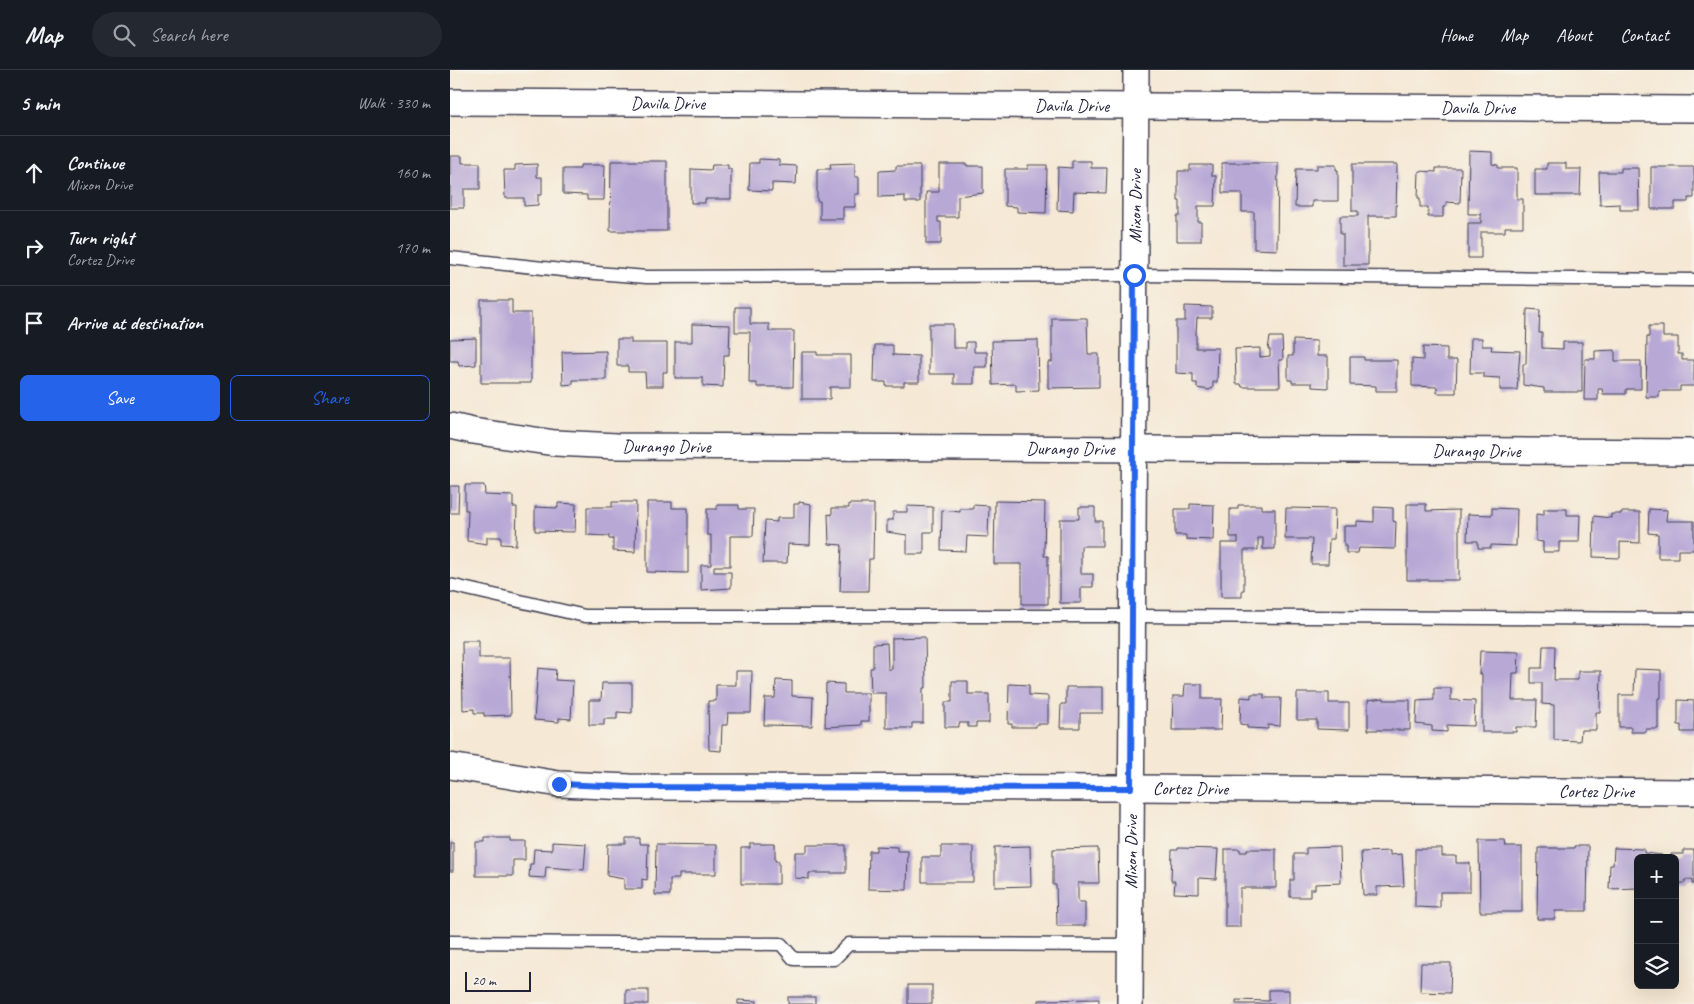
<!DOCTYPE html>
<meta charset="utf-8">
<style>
:root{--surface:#171b24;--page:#242831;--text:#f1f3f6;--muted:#9ea1a6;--line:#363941;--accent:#2563eb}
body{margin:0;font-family:Caveat,sans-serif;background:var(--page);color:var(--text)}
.controls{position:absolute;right:15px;bottom:15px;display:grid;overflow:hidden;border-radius:8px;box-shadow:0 5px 20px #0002}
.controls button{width:45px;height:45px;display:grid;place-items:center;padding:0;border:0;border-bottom:1px solid var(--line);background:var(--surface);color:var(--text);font:25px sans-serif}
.scale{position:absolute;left:15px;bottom:12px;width:66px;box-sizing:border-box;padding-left:5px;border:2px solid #22223b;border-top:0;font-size:14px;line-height:18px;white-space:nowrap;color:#22223b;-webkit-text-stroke:4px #f7f3e8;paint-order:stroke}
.stop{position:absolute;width:15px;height:15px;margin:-11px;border:4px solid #2563eb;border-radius:50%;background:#fff}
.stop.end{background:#2563eb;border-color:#fff;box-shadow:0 1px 5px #0008}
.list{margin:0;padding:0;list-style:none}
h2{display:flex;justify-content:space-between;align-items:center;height:65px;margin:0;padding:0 20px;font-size:21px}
h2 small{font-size:16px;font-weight:400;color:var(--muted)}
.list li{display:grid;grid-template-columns:32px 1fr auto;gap:15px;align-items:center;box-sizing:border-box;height:75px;padding:0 20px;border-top:1px solid var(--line)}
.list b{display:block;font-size:19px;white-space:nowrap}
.list p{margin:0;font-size:16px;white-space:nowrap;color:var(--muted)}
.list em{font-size:16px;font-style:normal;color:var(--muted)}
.actions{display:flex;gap:10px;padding:15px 20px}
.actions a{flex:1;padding:11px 0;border:1px solid var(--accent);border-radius:8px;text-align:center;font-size:18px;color:var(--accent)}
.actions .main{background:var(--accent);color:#fff}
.icon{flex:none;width:28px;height:28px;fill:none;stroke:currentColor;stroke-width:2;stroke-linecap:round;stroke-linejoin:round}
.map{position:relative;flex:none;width:1244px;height:934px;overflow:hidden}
header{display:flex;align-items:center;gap:30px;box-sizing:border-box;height:70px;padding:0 25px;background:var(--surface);border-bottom:1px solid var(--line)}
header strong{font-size:24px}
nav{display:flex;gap:28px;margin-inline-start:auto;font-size:18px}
.search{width:350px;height:45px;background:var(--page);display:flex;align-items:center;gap:12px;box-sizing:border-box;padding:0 18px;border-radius:28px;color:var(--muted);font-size:19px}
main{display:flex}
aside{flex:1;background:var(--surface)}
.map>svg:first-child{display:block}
.building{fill:#b7a8d6}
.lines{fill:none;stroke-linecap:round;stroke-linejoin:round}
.lane-casing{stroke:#424052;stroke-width:15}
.street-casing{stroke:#424052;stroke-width:28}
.lane{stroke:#fff;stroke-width:12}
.street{stroke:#fff;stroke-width:25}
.route{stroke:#2563eb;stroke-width:6}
.labels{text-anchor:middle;stroke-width:4;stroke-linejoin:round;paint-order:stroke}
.street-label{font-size:18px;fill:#22223b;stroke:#f7f3e8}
</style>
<header>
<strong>Map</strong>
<div class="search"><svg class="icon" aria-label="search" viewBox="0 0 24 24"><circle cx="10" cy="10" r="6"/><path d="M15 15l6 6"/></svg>Search here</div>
<nav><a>Home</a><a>Map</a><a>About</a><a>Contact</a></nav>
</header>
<main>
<aside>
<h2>5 min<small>Walk · 330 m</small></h2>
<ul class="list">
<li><svg class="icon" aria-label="ahead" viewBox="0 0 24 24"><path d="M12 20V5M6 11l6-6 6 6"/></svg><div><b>Continue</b><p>Mixon Drive</p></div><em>160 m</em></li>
<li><svg class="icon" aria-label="right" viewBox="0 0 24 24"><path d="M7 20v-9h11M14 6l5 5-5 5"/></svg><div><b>Turn right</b><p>Cortez Drive</p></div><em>170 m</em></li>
<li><svg class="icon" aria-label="arrive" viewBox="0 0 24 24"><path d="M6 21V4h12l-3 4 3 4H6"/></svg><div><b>Arrive at destination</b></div></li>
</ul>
<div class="actions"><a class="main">Save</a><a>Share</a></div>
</aside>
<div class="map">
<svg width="1244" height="934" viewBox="0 0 1244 934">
<rect width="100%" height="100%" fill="#f7f3e8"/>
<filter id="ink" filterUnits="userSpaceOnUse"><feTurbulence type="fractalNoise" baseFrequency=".02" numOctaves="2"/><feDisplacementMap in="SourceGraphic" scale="10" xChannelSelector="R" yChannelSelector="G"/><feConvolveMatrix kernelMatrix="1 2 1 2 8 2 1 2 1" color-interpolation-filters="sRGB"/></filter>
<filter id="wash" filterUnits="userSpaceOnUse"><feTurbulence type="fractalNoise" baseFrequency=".0096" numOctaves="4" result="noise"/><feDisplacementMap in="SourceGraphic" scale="20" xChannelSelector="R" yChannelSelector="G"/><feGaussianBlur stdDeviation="1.12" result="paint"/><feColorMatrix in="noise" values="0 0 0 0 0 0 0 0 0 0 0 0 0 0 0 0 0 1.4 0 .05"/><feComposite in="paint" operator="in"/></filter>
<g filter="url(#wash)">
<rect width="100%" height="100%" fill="#f5e8d4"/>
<g id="blocks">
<g class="building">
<path d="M1019 81 1042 82V94L1048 95V98H1067V129H1073V157H1055V162H1031V188H1018V153H1031V144H1018Z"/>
<path d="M0 86H12V93H30V119H14V138H0Z"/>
<path d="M309 89 329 90V95L347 96 346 114 322 113V121L299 120 300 93H309Z"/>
<path d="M161 91H217V161H160Z"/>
<path d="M622 91H641V98H657L656 123 624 122 623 141 607 140 608 97 622 98Z"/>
<path d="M405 93V107H409V124H405V137H393V149H370V131H367V99H381L380 94Z"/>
<path d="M772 93H828L827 180 804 179V142H792V123H772Z"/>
<path d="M1097 93H1116V99H1131L1130 125H1085V99H1097Z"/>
<path d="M87 94V107H92V125H88V135L74 136V128H55L54 100H65V95Z"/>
<path d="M489 94H517V96H533V123L508 126V147H488V152H491V174H476V122H489Z"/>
<path d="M902 94H947L946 146H918V195H893V164H890V146H908V141H902Z"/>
<path d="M130 95H155L154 130H137V125L113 124V99H130Z"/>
<path d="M262 95H278V99H281V129H255V133H241V99L261 100Z"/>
<path d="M578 95H597L596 143 567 142V137L555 136V99H578Z"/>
<path d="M740 95H762V106H766L765 136H748V152H751V171H727V146H730V131H728V101H740Z"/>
<path d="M867 95H886V100H888V131H862V137H845L846 99H867Z"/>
<path d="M446 96H470V132H455V126L429 127V101L446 100Z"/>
<path d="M1201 97H1244V128H1238V132H1225V139H1201Z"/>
<path d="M986 98H1011L1010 133 996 132V137H993V147H978V137H970V128H968L969 101 986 102Z"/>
<path d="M1171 98H1188L1189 140H1170V134L1150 135 1149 102H1171Z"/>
<path d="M31 230H62V243H81V313H31Z"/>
<path d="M735 236 762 237V248H747L746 263V278H768L767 312H763V318L759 320 747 318V313H743V304L726 303V251H735Z"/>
<path d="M285 237H300V254H319V261H344L343 317H307V313H299L300 262H285Z"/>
<path d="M1077 239 1090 240 1089 263H1092V278L1113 279V272H1132V322H1094V318L1073 315V294H1076Z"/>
<path d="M602 248H637L638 284H649V317L598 318V292H602Z"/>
<path d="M242 254 280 255 279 285H274L273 317 253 316V308H225V272H242Z"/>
<path d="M479 254H503V278H516V272H524V282H537V297H524V314H504V304H479Z"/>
<path d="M1199 256H1213V267H1228V284H1232V290H1244V316H1230V321H1209V327H1196L1197 267H1199Z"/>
<path d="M820 267H832L833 290H829L830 317H792L791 314H786L785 279 810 278V287L820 286V279H818Z"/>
<path d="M26 268V295L9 296 8 291H0V269Z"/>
<path d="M1021 268H1032V276H1042L1041 280 1070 281 1067 320H1050V308L1033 307V303H1020Z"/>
<path d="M167 269H181V273H217V302H213V316H196L195 302H178V296H167Z"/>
<path d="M588 270 589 320 566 321V314L543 315 542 271Z"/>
<path d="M843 270 867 271V286H878V318L862 317V313H842V310H838V286H843Z"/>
<path d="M425 275H443V285L469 286V312H454V316H436V312H424Z"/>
<path d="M973 277 997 278V290H1007L1006 323H987V317L962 316V289L973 290Z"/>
<path d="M1165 280V291H1191V319H1176V324H1153L1152 319H1148V330H1134L1135 289H1145V281Z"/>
<path d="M156 281V310H123V314L113 315 112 282Z"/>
<path d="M352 282H367V285H401V317H380V329H352Z"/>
<path d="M900 287H914V290H947V321H926V316L900 315Z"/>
<path d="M15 415H34L35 422 34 425 63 426V437H67L66 475 51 474V467H37V474L17 471 18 440H15Z"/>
<path d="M0 416H9L8 443H0Z"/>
<path d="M545 431 595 432 594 486H598V534H572V494H544Z"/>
<path d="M162 432H186L185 482 163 481V469H159V466L137 465V437H162Z"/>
<path d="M197 432H222V438H238V503L197 502Z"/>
<path d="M349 432 361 434 360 475 338 474 337 493H313L315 451 327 452V448H344V434H349Z"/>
<path d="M108 433 126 434 125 462 85 461V437L108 438Z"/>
<path d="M399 434H424L423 489H419L418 521H390L392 475 379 474 378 444 382 445V438H399Z"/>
<path d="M740 434 764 435 763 470 736 469V465H725V439H740Z"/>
<path d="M957 434H976V441L1009 440V510H957Z"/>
<path d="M267 435H289V439H304L303 466H280V496H264V502H281V518L251 520V495H261V465H257V439H267Z"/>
<path d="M523 435 539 436 538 467 517 466 516 481 491 480 492 440 510 442V439H523Z"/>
<path d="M788 435H811V439H825V479H813V468H808V480H794V520H792V527H771V473H788V467H780V439H788Z"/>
<path d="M457 436 483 437V462H474V484H457V465L437 462V450H443V442H457Z"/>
<path d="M629 437H645V451H652V476H631V504H643V517H631V533H610V449H629Z"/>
<path d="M924 437 943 438V451L946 452 945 479 909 478 908 483H896V476H894V456H907V451L924 452Z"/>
<path d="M836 438 885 439 884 469H879L878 494H861L862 469H835Z"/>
<path d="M1042 438 1067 439 1066 476 1041 475V478H1028V471H1017L1018 444 1042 445Z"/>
<path d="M1094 439H1117V445H1130L1129 472H1109V482H1093V472L1086 471V444L1094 445Z"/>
<path d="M1199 439 1217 440 1216 451H1244V480H1228V488H1208V464L1198 463Z"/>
<path d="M1171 442H1190V473L1170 472V488L1143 487 1144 446 1161 448V444H1171Z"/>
<path d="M475 567 476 618H473V653H462V658H436V623H421L420 598H423V574L437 573 438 599H442V568Z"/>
<path d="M12 571H29V588H60L61 645 34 646V643H24V639L13 640Z"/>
<path d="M1093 576H1105L1104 610H1128V601H1151L1150 642H1146V660H1131L1130 671 1104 670V635L1092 634V613H1081V598H1092Z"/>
<path d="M1030 581 1069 582 1068 603H1063L1062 630H1087L1086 657H1066V662H1032V604H1029Z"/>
<path d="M88 598 106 600 105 610 123 611 121 649 109 648V652L84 650Z"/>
<path d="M1185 599 1211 600V628H1208V659H1196V662H1181V657H1169V625H1184Z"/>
<path d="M286 601H302L301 643H278L277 655H272L271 681 259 680 258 631H266V615H286Z"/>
<path d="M326 610 342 611V626L363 627 362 656 314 655 315 628H325Z"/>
<path d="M502 611H518V624H539V653H526V657H518V653H509V657H495V632H502Z"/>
<path d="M152 613H182V643L167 642V649H154V655H139V630H151Z"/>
<path d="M376 613 394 614V623H419V651H411V655L375 657Z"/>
<path d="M559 614 579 615V625L598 626V654H586V657H562V654H558Z"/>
<path d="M735 614H752V629H772L771 660H722L723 626H734Z"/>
<path d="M616 617H653V643H630V658H610L611 634H616Z"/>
<path d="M984 618H1001V630L1025 631 1024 656 997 655V662L982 661V656L966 654 967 631 984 630Z"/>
<path d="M847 623H879V633H899V660L867 659V650H847Z"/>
<path d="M801 624H814V628H831L830 656 818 655V659L797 658V655L790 654 791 627 801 628Z"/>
<path d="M934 628V630H960V660H918V630Z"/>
<path d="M1228 630 1244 631V662H1231V655H1228Z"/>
<path d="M35 768H60V771H75V790H63V806H26V772H35Z"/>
<path d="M176 768H189V774H198L197 810 192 809V819H174V809L157 806 158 774H176Z"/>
<path d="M1029 771H1055L1056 777H1072V842H1030Z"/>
<rect x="0" y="772" width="3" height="29"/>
<path d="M102 772 136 774 134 800 96 797 95 808 79 807 80 794H83L84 779 102 780Z"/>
<path d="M206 774 266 775V804H229V809H220V825H205Z"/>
<path d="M300 774H325V791H329V814H291V778H300Z"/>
<path d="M357 775H396V803H359V809L345 808V782H357Z"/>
<path d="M426 776 447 777V781H458L457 820 418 819 419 781H426Z"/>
<path d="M491 776H523V812H472V787H491Z"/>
<path d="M580 776 581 816 545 817V777Z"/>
<path d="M1124 776H1138L1137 841H1105V849H1087L1088 778H1124Z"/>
<path d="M890 777 891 813 865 814V819H860V827H840V810H844V784H856V778Z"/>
<path d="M648 778 649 813H628V832H635V856H607L606 815H603V779Z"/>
<path d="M728 778 768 779 766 809 749 808V824L724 823 725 811H721L722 780H728Z"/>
<path d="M1164 778 1194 779V783L1212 785V788H1188V818L1159 819 1160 795H1163Z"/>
<path d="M775 779H790V782H797V779H826V818H790V857H775Z"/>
<path d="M965 779H992V786H1006V793H1020V822H990V838L965 837Z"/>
<path d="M1233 780H1244V814H1242V810H1235V813H1225V788H1221V784H1233Z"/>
<path d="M940 781V785L952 784 954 816 927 817V825H913L911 782Z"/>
<path d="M971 893H1001L1000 923 970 922Z"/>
<rect x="458" y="915" width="24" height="19"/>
<rect x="176" y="920" width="22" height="14"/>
<path d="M819 920H839V934H786V930L819 931Z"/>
<rect x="338" y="927" width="27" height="7"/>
<path d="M649 929V934H589V930Z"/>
<path d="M288 930 307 931V934H288Z"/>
</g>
</g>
</g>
<g filter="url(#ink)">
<use href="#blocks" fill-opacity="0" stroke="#424052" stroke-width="1"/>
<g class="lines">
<defs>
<g id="lane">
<path d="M0 188 121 201 197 207 685 205 1244 210"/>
<path d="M0 515 135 546H682L1244 549"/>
<path d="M0 872 331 874 344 889H384L399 874 680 875"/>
</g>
<g id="street">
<path id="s1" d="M0 32 1244 39"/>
<path id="s2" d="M0 356 23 361 105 373 167 376 1244 382"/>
<path id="s3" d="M0 696 109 714 180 717 681 718 1244 722"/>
<path id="s4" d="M680 934 686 0"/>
</g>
</defs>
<use href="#lane" class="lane-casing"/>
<use href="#street" class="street-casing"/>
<use href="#lane" class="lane"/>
<use href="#street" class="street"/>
</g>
</g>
<g class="lines" filter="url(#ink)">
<path class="route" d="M109 714 180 717 681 718 684 205"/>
</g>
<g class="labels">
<g class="street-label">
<text dy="6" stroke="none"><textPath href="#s1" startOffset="218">Davila Drive</textPath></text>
<text dy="6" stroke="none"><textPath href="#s1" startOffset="622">Davila Drive</textPath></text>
<text dy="6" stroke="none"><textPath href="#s1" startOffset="1028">Davila Drive</textPath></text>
<text dy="6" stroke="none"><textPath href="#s4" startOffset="798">Mixon Drive</textPath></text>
<text dy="6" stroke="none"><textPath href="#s2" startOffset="218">Durango Drive</textPath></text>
<text dy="6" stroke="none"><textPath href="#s2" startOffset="622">Durango Drive</textPath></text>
<text dy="6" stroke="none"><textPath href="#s2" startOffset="1028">Durango Drive</textPath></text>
<text dy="6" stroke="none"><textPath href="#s3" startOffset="742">Cortez Drive</textPath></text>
<text dy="6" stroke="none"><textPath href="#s3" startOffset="1148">Cortez Drive</textPath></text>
<text dy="6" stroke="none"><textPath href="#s4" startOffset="152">Mixon Drive</textPath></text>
</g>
</g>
</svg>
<div class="controls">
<button>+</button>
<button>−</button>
<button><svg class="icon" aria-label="layers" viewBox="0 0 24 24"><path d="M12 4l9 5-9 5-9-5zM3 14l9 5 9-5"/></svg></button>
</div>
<div class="scale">20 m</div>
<div class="stop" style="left:684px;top:205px"></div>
<div class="stop end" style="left:109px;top:714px"></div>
</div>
</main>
